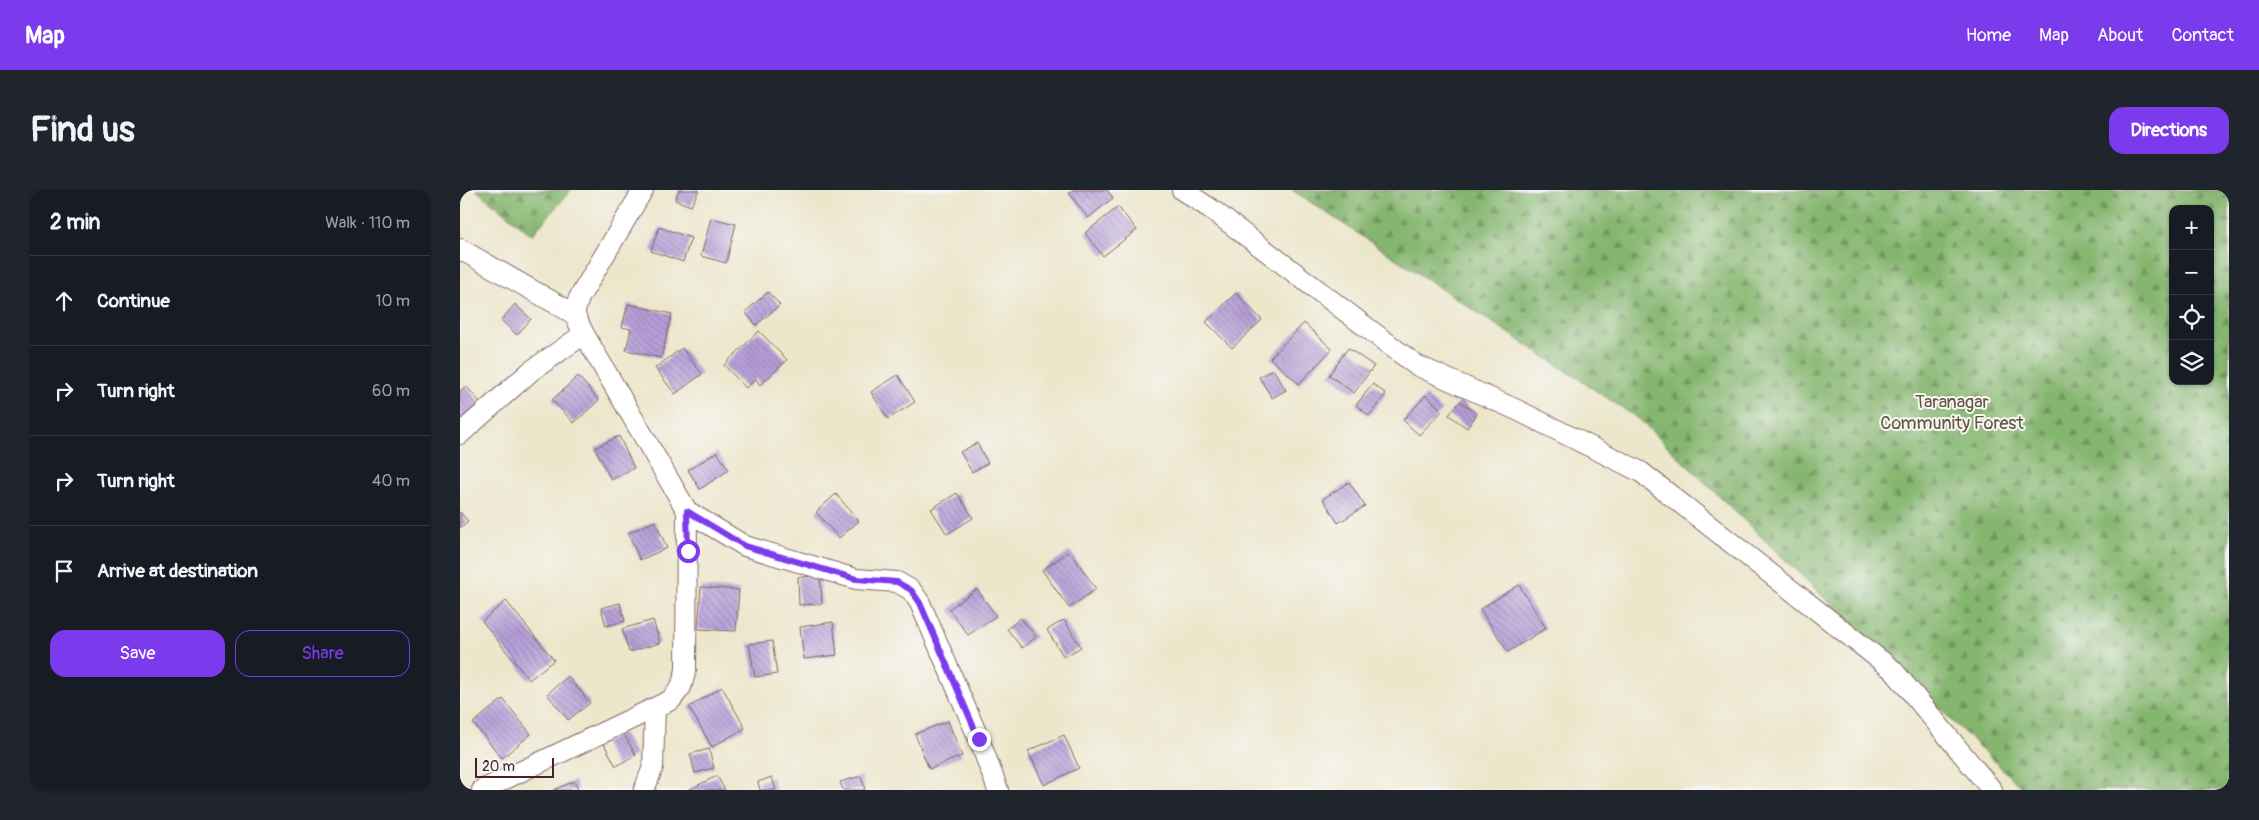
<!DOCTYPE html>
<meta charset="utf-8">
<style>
:root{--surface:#171b24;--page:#20242c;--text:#f1f3f6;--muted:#9ea1a6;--line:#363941;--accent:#7c3aed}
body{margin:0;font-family:Pangolin,sans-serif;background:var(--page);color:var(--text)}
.controls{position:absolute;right:15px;top:15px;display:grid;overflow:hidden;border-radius:10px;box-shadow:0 1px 4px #0004}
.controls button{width:45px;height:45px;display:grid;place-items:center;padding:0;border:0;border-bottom:1px solid var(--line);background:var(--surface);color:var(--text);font:25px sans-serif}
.scale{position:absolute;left:15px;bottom:12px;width:79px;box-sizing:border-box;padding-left:5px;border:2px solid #4a1f2b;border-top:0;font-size:14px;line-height:18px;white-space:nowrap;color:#4a1f2b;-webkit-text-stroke:4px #f6f6f2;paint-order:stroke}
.stop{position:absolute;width:15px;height:15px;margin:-11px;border:4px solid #7c3aed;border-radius:50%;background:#fff}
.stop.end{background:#7c3aed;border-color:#fff;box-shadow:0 1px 5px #0008}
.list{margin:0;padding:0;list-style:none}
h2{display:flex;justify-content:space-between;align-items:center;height:65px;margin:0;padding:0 20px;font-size:21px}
h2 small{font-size:16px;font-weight:400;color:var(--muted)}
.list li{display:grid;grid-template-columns:32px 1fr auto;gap:15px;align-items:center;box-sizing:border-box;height:90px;padding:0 20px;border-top:1px solid var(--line)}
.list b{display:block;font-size:19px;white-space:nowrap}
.list em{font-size:16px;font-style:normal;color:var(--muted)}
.actions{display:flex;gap:10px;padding:15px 20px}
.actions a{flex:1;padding:11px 0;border:1px solid var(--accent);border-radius:15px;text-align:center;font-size:18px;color:var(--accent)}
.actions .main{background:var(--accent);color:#fff}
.icon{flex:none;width:28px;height:28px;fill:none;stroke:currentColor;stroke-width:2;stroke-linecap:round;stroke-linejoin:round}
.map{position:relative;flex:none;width:1769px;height:600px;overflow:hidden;border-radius:15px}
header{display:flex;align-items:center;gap:30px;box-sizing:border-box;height:70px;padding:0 25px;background:var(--accent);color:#fff}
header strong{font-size:24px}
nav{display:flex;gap:28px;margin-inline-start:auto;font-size:18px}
.intro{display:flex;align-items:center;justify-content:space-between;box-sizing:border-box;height:120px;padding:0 30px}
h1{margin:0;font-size:35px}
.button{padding:12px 22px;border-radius:15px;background:var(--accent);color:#fff;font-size:18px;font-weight:700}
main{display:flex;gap:30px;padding:0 30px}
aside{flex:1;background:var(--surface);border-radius:15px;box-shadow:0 1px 4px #0004}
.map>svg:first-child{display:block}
.forest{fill:url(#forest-firs);stroke:#686a4e;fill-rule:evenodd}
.building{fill:url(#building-back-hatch)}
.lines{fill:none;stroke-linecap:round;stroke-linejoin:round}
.minor-casing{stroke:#836563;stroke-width:22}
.minor{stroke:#fff;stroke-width:20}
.route{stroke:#7c3aed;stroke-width:6}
.labels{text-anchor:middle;stroke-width:4;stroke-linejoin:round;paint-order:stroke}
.park-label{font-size:18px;fill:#665545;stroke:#f6f6f2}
</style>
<header>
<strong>Map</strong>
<nav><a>Home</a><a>Map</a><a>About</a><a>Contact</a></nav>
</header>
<div class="intro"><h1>Find us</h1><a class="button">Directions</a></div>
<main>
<aside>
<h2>2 min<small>Walk · 110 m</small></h2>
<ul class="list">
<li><svg class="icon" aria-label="ahead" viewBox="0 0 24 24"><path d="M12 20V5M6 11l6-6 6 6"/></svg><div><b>Continue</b></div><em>10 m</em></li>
<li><svg class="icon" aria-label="right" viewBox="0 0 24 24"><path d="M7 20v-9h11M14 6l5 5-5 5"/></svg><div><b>Turn right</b></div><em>60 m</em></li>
<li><svg class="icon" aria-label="right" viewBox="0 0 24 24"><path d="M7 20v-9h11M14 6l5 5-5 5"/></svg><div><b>Turn right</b></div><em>40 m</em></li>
<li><svg class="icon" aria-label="arrive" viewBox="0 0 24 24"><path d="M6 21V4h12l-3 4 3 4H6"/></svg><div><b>Arrive at destination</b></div></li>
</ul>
<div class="actions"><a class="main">Save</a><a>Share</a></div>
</aside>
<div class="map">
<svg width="1769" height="600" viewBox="0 0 1769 600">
<defs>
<pattern id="forest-firs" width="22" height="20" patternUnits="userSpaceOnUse" patternTransform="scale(1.25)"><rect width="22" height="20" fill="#85b670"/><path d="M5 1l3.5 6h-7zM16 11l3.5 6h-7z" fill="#6f935c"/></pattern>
<pattern id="building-back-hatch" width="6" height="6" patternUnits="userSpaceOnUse" patternTransform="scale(1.25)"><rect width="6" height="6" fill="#b59ed8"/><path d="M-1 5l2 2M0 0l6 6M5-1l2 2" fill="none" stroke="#9580af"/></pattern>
</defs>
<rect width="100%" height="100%" fill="#f6f6f2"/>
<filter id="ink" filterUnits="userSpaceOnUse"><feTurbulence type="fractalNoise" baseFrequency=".02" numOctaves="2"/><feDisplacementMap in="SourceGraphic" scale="10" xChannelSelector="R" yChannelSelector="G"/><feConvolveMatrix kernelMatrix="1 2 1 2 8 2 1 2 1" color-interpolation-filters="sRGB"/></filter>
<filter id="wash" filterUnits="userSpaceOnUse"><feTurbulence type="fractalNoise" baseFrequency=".0096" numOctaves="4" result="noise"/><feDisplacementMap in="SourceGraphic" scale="20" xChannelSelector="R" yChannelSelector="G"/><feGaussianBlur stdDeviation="1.12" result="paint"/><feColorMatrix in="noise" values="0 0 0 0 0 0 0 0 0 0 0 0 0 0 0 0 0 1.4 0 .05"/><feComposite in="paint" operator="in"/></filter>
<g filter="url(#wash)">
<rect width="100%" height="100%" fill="#ece6cb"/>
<g class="forest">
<path d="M16 0H111L72 45Z"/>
<path d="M832 0H1769V600H1564L1179 229ZM1713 19H1750V191H1713Z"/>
</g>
<g id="blocks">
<g class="building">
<path d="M219 0H239L231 16 215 10Z"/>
<path d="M613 0H647L653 8 628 28 609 3Z"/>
<path d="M658 17 677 40 643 66 625 43Z"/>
<path d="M251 28 276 34 266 73 241 66Z"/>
<path d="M199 37 231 48 223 72 191 61Z"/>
<path d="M308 102 320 115 296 135 285 122Z"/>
<path d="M776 103 802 130 772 158 746 132Z"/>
<path d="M55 114 71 129 57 145 41 130Z"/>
<path d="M168 114 212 124 201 168 166 160 171 139 162 137Z"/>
<path d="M844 133 872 159 839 194 810 168Z"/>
<path d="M299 141 327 170 300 195 296 189 286 198 264 175Z"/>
<path d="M222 158 242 184 215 204 195 178Z"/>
<path d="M888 158 914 176 894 203 869 185Z"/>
<path d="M813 179 826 200 812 208 799 187Z"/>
<path d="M438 185 455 212 428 229 411 202Z"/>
<path d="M118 186 139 210 114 233 92 210Z"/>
<path d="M913 194 926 204 909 226 896 215Z"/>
<path d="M6 196 24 217 4 234 0 229V201Z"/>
<path d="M966 205 982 221 959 245 943 230Z"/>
<path d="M1000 211 1017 224 1007 238 989 225Z"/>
<path d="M159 246 174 278 151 290 135 258Z"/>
<path d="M517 253 528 273 512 282 500 262Z"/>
<path d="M257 262 269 280 240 299 228 280Z"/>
<path d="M889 292 905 316 878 333 863 309Z"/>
<path d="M497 303 513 328 487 344 471 319Z"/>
<path d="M376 304 399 331 379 348 356 322Z"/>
<path d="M0 322 8 331 0 338Z"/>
<path d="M195 331 207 358 180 370 168 343Z"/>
<path d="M610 361 636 399 609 418 582 380Z"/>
<path d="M360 386 362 414 339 415 338 387Z"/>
<path d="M1059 395 1086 438 1048 462 1020 419Z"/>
<path d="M241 397 279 400 276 441 238 439Z"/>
<path d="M517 399 536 426 508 445 489 419Z"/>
<path d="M46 411 94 470 69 490 22 431Z"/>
<path d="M160 413 165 431 146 436 141 418Z"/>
<path d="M561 428 576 447 562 458 547 439Z"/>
<path d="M193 430 200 453 169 462 162 439Z"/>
<path d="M604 430 621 457 604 467 587 440Z"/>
<path d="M373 432 377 465 344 469 340 437Z"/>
<path d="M312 451 317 484 295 487 289 454Z"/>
<path d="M108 486 130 513 108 530 87 504Z"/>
<path d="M262 497 285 538 252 557 229 517Z"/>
<path d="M43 509 71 544 42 568 13 533Z"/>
<path d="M488 531 502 566 469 579 455 544Z"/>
<path d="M163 543 176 565 156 576 144 554Z"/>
<path d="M604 545 619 578 584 595 568 561Z"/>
<path d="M249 559 254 578 235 583 230 564Z"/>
<path d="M257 586 265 600H228Z"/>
<path d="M401 586 405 600H383L380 592Z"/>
<path d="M312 587 316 600H300L298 592Z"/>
<path d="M114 591 118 600H94Z"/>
</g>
</g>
</g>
<g filter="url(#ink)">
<use href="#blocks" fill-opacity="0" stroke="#836563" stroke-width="1"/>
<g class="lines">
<defs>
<g id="minor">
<path d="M722 0 751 19 956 175 1057 220 1181 282 1433 480 1532 600"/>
<path d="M0 59 114 124 119 108 183 0"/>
<path d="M0 244 71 181 124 144"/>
<path d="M227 321 285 356 396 389 437 392 451 400 460 413 519 549 538 600"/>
<path d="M22 600 211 510 221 497 226 480 227 321 124 144 114 124"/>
<path d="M184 600 193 577 195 519"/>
</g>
</defs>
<use href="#minor" class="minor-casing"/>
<use href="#minor" class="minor"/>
</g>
</g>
<g class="lines" filter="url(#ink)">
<path class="route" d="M228 361 227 321 285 356 396 389 437 392 451 400 460 413 519 549"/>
</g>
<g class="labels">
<g class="park-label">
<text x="1492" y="218">Taranagar<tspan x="1492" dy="21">Community Forest</tspan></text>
</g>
</g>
</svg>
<div class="controls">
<button>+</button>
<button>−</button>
<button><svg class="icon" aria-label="locate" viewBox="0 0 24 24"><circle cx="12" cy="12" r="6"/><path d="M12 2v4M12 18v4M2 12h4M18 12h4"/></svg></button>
<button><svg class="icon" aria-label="layers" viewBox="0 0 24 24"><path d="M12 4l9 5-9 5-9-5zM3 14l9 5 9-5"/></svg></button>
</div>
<div class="scale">20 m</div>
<div class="stop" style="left:228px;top:361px"></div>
<div class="stop end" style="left:519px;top:549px"></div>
</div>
</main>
